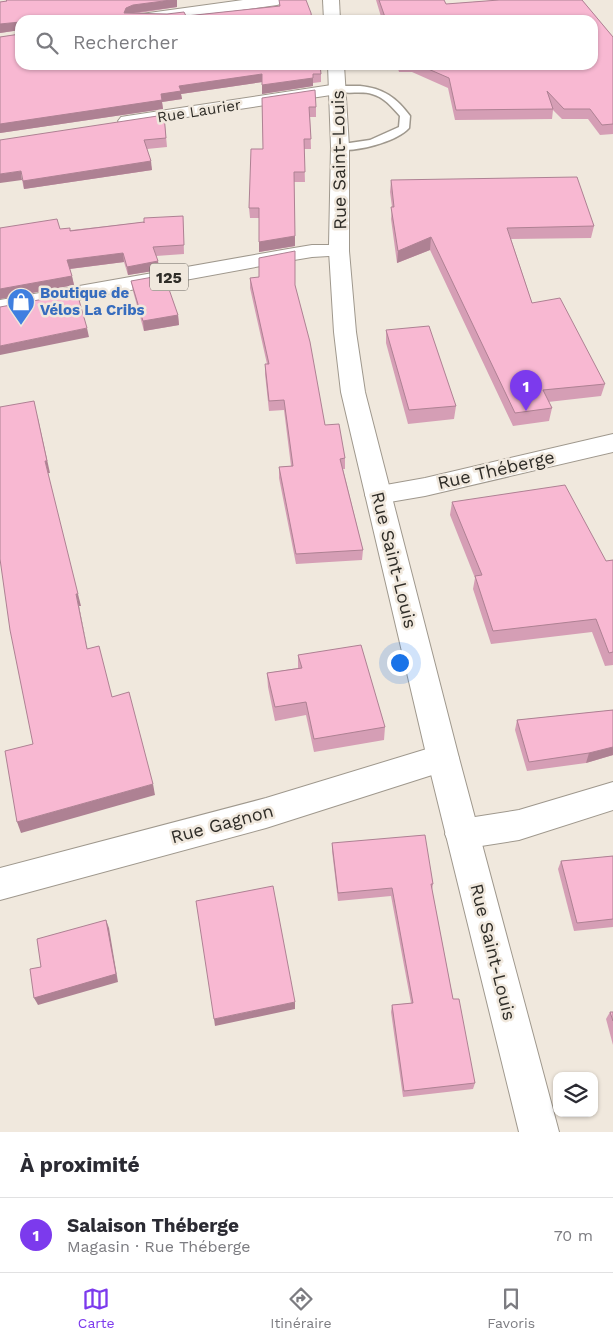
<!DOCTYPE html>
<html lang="fr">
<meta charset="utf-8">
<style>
:root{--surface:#fff;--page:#f2f2f3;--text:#2b2b33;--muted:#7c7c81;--line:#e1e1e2;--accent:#7c3aed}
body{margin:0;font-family:"Work Sans",sans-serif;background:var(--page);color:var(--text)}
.controls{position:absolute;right:15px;bottom:15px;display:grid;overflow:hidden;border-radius:10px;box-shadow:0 1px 4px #0004}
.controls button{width:45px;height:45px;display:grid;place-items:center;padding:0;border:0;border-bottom:1px solid var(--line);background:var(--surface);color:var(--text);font:25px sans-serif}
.you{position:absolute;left:399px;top:662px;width:18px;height:18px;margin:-12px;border:4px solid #fff;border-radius:50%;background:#1a73e8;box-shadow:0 0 0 8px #1a73e833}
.badge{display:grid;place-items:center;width:32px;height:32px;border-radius:50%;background:var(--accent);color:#fff;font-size:16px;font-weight:700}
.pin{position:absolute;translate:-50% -41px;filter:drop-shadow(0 1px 2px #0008)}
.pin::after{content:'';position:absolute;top:26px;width:18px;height:15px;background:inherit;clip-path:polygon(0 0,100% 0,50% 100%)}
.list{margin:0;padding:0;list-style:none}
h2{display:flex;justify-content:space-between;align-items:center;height:65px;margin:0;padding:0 20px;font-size:21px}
h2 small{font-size:16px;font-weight:400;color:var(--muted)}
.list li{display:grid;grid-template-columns:32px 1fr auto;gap:15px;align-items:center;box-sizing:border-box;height:75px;padding:0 20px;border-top:1px solid var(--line)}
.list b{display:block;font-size:19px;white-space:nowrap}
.list p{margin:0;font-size:16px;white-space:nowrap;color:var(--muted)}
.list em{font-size:16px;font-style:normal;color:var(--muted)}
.icon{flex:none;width:28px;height:28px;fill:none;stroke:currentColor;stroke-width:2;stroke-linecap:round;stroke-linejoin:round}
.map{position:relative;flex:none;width:613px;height:1132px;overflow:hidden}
.search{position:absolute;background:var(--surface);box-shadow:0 1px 4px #0004;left:15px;right:15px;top:15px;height:55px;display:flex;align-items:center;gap:12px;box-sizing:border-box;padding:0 18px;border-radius:15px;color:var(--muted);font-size:19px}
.sheet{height:140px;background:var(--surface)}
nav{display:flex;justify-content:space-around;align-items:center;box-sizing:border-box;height:70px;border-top:1px solid var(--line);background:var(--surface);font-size:14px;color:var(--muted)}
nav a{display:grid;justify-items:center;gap:2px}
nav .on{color:var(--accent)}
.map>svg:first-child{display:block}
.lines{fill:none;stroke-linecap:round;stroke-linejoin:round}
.service-casing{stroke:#9f988d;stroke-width:3}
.minor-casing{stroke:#9f988d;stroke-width:2}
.secondary-casing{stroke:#9f988d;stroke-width:2}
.primary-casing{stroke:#9f988d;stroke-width:2}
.service{fill:#fff;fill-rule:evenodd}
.minor{fill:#fff;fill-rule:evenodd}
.secondary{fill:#fff;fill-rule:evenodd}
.primary{fill:#fff;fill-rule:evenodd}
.wall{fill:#d59eb5}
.shaded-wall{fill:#ae8193}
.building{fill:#f8b8d2;stroke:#ae8193}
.labels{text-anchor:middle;stroke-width:5;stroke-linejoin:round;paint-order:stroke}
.far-street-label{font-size:15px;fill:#2e2c27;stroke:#f0e8dd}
.far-shop-label{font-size:15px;font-weight:bold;fill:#366cbe;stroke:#f0e8dd;text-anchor:start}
.shield{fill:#f0e8dd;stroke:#68645e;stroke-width:1}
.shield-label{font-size:16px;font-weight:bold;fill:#2e2c27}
.street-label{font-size:18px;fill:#2e2c27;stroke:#f0e8dd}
</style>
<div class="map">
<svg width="613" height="1132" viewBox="0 0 613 1132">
<rect width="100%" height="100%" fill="#f0e8dd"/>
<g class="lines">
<defs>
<path id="service" d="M360 86C383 88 397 98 410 116L409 128C396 142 355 153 336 149V145L370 140 399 127 400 116C392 107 384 97 372 94 361 90 342 96 333 89L338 86Z"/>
<g id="minor">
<path d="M243 0H285L283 3 277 5 168 20H126L128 17 134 15Z"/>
<path d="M338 84 344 85 347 89 344 93 127 126 121 125 118 121 121 117 127 116Z"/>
<path d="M613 434V452L425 496 378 504 369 502 365 495 369 488 425 478Z"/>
<path d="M443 744 454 748 459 758 454 768 266 828 0 900V868L266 798Z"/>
<path d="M613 782V810L519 840 462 849 450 845 445 834 450 823 462 819 519 810Z"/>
</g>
<path id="secondary" d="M339 245 346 247 349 251 356 332 365 392 459 758 559 1132H519L427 758 341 392 334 332 329 251 332 247Z"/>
<g id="primary">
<path d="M323 0H339L340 20H324Z"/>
<path d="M328 65H344L349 147V251L346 255 312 257 288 261 0 314V300L288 249 312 245H329L331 147Z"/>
</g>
</defs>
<use href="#service" class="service-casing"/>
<use href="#minor" class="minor-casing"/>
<use href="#secondary" class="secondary-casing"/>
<use href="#primary" class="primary-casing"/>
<use href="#service" class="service"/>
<use href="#minor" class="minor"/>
<use href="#secondary" class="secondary"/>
<use href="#primary" class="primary"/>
</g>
<g class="wall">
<path d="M6 0H177V7L133 14 186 16 279 6V0L321 74V82L313 83V86L262 94V82L181 94 182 99 162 102 163 109 0 133V37L20 34V30L0 33V2L6 1Z"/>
<path d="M376 0H444L446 4 499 0H582L613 37V134L600 135 588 119H562L553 110 552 119 455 120 448 88 412 72H399L397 65H593V20H382Z"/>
<path d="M262 98 316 107V117H310L311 149H304L305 182H294L295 246 259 252V218H250L249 208 263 149Z"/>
<path d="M164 115 167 147 147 149 152 170 24 189 22 180Z"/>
<path d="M391 180 594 226 591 238 511 239 532 303 605 384 601 396 548 402 552 408 549 421 513 426 430 250 397 263 391 219 392 207 390 192Z"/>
<path d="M183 216 184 254 156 256 158 261 159 270 128 275 124 262 70 269 74 285 0 299V228L60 229 71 230 144 222Z"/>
<path d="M250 278 295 285 325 425 345 458V469H343L363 550 362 560 296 564 279 478V467L291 466 284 410 269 411 265 374V364H267L250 288Z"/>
<path d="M131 281 178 315 179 325 144 331 133 291Z"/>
<path d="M386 330 456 406 454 419 408 424 386 343Z"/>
<path d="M452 502 606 561 613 560V665L605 666 592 632 491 644 473 589 475 578 450 515Z"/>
<path d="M298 655 385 727 384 740 314 752 306 715 275 721 268 687 267 673 298 668Z"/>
<path d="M613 710V755L586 763 527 771 515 730 517 720Z"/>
<path d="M332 843 433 884 432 890 453 999 475 1083 473 1089 403 1097 391 1012 392 1005 411 1003 391 896 338 901 332 851Z"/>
<path d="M613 856V927L574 931 558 869 561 861Z"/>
<path d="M610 1012H613V1045L606 1019Z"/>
</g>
<g class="shaded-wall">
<path d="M171 0H177V7L133 13H124L126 8 133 5Z"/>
<path d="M20 22V30L0 33V24Z"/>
<path d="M262 74V82L181 94 182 99 162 102 163 109 0 133V124L161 94 179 86Z"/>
<path d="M313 78V86L262 94V85Z"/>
<path d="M151 161 152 170 24 189 23 181Z"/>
<path d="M21 171 22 180 0 183V174Z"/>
<path d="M295 236V246L259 252V242Z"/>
<path d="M431 237 430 250 397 263 398 251Z"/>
<path d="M123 253 124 262 69 269 67 260Z"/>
<path d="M158 261 159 270 128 275 127 267Z"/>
<path d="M72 276 74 285 0 299V289Z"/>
<path d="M178 315 179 325 144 331 143 321Z"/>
<path d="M87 328 89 337 0 355V346Z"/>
<path d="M37 414 50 473H48L45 461Z"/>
<path d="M76 594H78L81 606H79L90 661Z"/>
<path d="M613 747V755L586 763 589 753Z"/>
<path d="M153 784 155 795 21 833 17 822Z"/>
<path d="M106 920 109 928 118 982 38 1005 34 998Z"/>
<path d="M295 1002V1009L215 1026 214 1019Z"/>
</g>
<g class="building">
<path d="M6 0H171L133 5 126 8 124 13 167 14 184 12 186 16 280 6 279 0H306L311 13 312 20H20V65H320L321 74H313V78L262 85V74L179 86 181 91 161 94 162 100 0 124V37L20 34V22L0 24V2L7 1Z"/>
<path d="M379 0H444L446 4 499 0H582L613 37V124L602 125 590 109H564L547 91 553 109 456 110 449 78 419 65H593V20H386Z"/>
<path d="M315 90 316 107H309L311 139H304L305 172H294L295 236 259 242V208H249L251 149H263L262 98Z"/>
<path d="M164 115 166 138 144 140 151 161 23 181 21 171 0 174V140Z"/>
<path d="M577 177 594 226 507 228 532 303 560 298 605 384 543 390 552 408 515 413 431 237 398 251 391 207H394L391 180Z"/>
<path d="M183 216 184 245 153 247 158 261 127 267 123 253 67 260 72 276 0 289V228L57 219 60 229 70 228V231L144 222V223V218Z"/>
<path d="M295 251V285L310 342 325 425 339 424 345 458 340 459 363 550 296 554 279 467 293 466 284 400 269 401 265 364H269L250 278 259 277V258Z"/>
<path d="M164 275 178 315 143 321 131 281Z"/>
<path d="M77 293 87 328 0 346V307Z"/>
<path d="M429 326 456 406 409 410 386 330Z"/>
<path d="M34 401 47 461H45L78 594H76L87 649 99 646 112 697 129 692 153 784 17 822 5 751 33 744 10 630 0 559V407Z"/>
<path d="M565 485 606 561 613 560V652L609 653 596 619 493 631 475 576 482 575 452 502Z"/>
<path d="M361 645 385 727 314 739 306 702 275 707 267 673 302 668 298 655Z"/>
<path d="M613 710V747L589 753 529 762 517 720Z"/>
<path d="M425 835 433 884H431L453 999H459L475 1083 404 1091 392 1005 413 1003 392 888 338 893 332 843Z"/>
<path d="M613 856V919L577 923 561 861Z"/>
<path d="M273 886 295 1002 214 1019 196 901Z"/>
<path d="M106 920 116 974 34 998 30 969 41 967 37 939Z"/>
<path d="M610 1012H613V1021Z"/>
</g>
<defs>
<symbol id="shop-pin" viewBox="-11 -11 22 30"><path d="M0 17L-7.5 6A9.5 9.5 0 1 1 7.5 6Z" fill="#3f7fe0" stroke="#f0e8dd"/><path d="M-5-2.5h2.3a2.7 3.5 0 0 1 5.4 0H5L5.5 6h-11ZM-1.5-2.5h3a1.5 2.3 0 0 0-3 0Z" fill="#fff"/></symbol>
</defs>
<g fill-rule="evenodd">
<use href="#shop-pin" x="5" y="286" width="32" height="43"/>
</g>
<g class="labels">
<g class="far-street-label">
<text transform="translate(199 111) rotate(-9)" y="5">Rue Laurier</text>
</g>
<g class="far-shop-label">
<text x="40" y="298">Boutique de<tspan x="40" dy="17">Vélos La Cribs</tspan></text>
</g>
<rect class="shield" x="150" y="263.5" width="38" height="27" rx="4"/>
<g class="shield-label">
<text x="169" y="283">125</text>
</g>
<g class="street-label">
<text transform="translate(339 160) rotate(-91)" y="6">Rue Saint-Louis</text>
<text transform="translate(496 470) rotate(-13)" y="6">Rue Théberge</text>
<text transform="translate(394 560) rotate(76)" y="6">Rue Saint-Louis</text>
<text transform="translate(222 824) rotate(-15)" y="6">Rue Gagnon</text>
<text transform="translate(493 952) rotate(76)" y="6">Rue Saint-Louis</text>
</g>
</g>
</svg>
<div class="controls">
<button><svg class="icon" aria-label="layers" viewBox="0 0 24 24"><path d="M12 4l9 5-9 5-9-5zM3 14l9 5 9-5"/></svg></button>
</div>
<div class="you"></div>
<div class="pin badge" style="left:526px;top:411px">1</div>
<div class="search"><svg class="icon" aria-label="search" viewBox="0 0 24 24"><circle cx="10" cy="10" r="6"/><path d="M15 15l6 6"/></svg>Rechercher</div>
</div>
<section class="sheet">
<h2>À proximité<small></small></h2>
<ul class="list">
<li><span class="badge">1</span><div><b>Salaison Théberge</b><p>Magasin · Rue Théberge</p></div><em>70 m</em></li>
</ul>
</section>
<nav>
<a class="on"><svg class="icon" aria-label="map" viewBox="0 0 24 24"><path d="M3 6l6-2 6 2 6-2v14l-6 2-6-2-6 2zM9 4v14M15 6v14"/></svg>Carte</a>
<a><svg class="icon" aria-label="directions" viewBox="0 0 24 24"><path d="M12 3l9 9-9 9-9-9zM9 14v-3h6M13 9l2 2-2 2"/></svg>Itinéraire</a>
<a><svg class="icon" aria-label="saved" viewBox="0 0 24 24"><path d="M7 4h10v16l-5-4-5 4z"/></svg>Favoris</a>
</nav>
